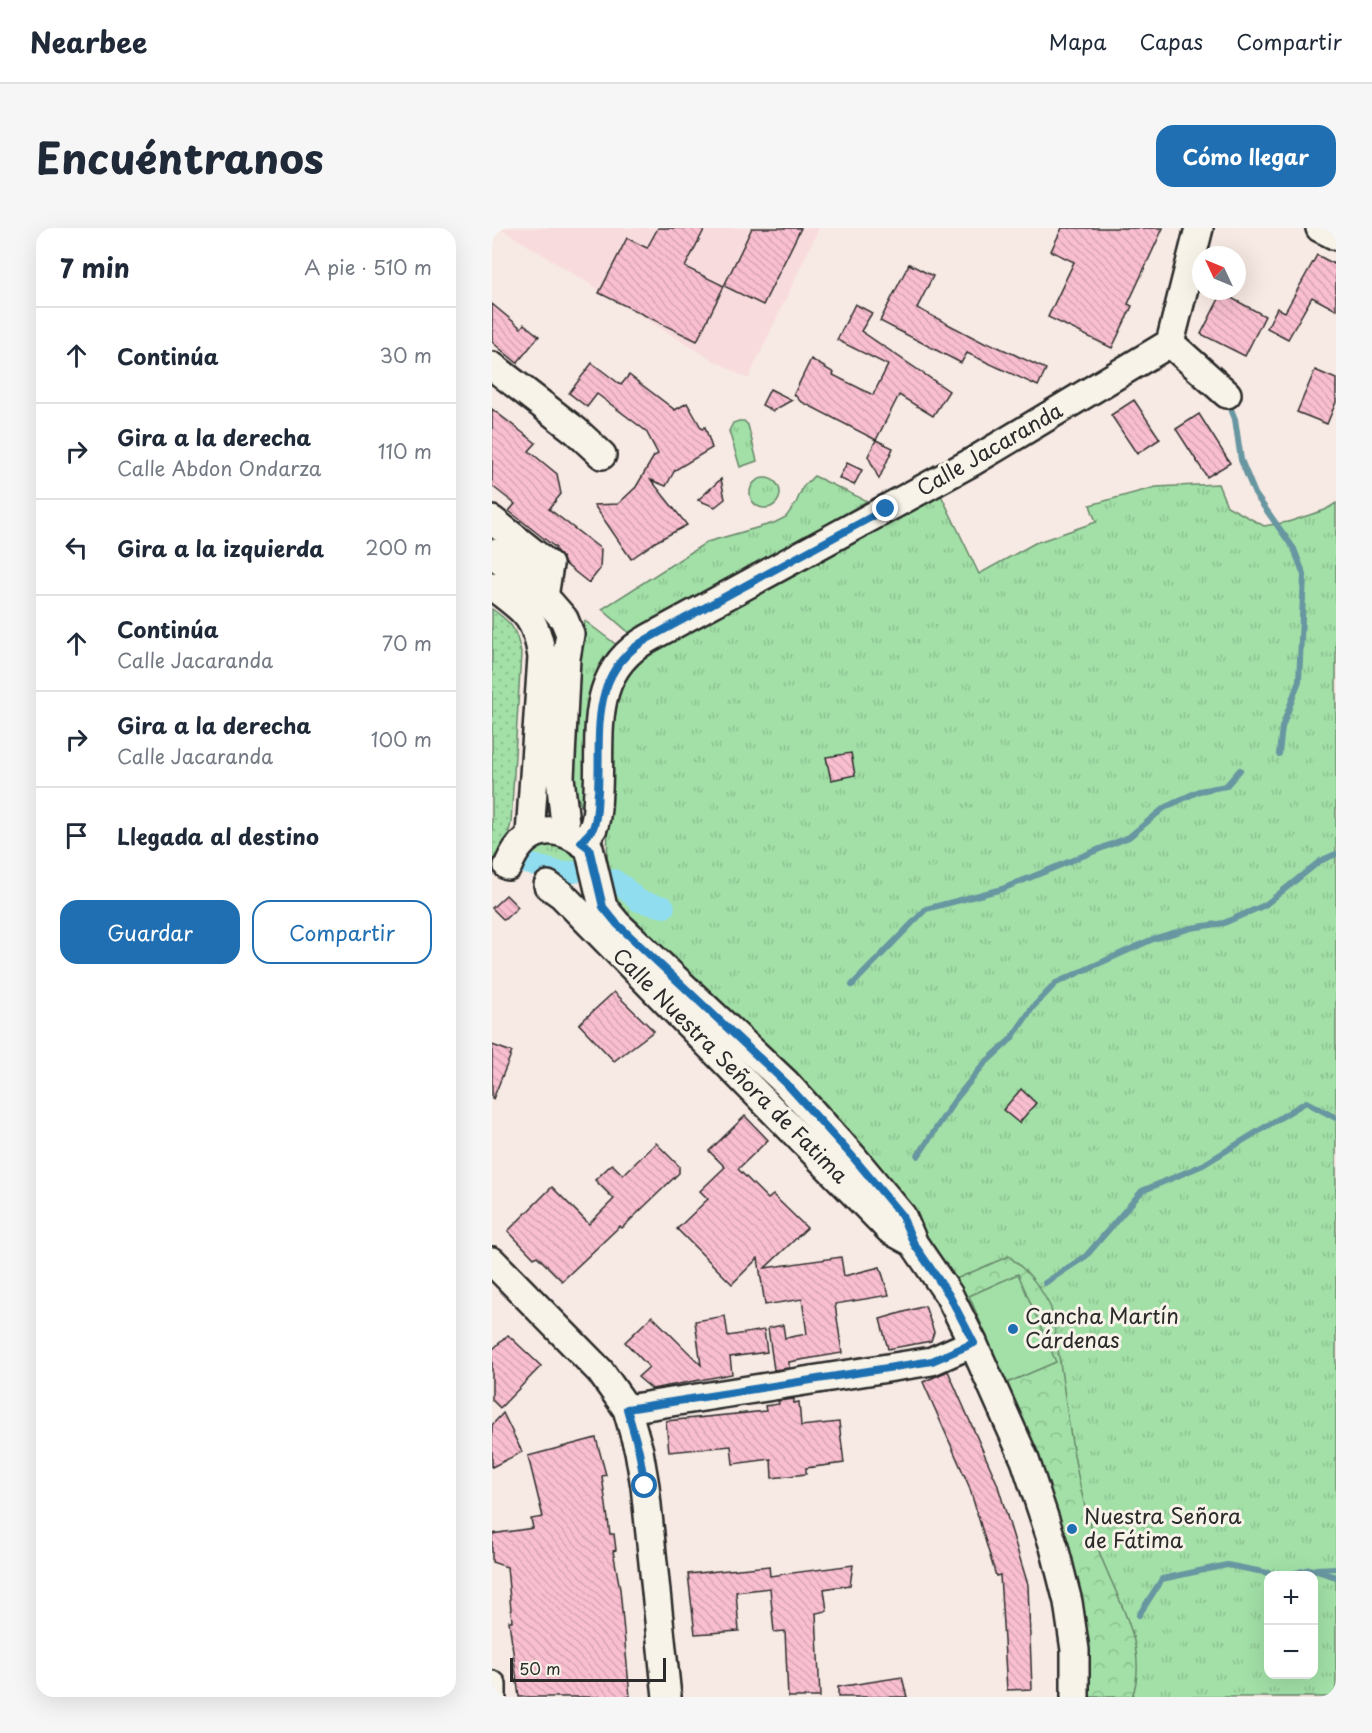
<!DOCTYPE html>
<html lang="es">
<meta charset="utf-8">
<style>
:root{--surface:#fff;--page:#f6f6f7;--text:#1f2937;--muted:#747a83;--line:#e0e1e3;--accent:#1f6fb2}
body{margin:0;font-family:"Playpen Sans",sans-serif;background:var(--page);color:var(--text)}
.controls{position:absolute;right:18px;bottom:18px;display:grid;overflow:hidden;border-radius:12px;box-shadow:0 6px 24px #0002}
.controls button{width:54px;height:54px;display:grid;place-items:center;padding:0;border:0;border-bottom:2px solid var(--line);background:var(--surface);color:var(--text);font:30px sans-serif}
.compass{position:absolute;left:700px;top:18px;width:54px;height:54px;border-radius:50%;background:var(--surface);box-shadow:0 6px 24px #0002;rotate:314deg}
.scale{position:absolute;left:18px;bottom:15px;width:156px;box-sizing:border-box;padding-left:6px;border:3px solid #2b2b2b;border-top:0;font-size:16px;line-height:21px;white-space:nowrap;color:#2b2b2b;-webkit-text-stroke:4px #f7f3e8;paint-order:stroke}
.stop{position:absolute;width:18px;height:18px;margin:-14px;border:4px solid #1f6fb2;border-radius:50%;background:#fff}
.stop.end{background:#1f6fb2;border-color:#fff;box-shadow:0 2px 6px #0008}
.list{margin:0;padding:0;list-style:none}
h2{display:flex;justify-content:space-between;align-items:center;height:78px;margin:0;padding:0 24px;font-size:26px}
h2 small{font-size:20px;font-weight:400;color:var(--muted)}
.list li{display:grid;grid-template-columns:39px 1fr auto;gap:18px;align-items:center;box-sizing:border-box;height:96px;padding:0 24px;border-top:2px solid var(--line)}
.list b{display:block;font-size:22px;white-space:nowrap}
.list p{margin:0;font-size:20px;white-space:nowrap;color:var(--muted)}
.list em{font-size:20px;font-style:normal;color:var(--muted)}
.actions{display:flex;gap:12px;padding:18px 24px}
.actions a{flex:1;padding:14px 0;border:2px solid var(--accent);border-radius:18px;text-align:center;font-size:21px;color:var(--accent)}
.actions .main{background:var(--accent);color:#fff}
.icon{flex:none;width:33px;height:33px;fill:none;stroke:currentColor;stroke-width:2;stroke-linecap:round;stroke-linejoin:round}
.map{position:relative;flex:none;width:844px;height:1469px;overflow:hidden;border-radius:18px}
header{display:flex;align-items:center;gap:36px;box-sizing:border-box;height:84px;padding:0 30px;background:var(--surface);border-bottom:2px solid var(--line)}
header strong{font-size:28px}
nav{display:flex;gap:33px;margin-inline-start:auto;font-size:21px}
.intro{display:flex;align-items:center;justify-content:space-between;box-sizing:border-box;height:144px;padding:0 36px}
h1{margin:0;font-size:42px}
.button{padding:15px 27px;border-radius:18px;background:var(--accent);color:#fff;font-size:21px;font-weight:700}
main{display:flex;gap:36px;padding:0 36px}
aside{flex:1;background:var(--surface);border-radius:18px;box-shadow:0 6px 24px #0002}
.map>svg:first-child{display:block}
.built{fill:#f8dcdd}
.grass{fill:url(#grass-tufts);stroke:#668669;stroke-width:1.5;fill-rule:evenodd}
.park{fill:url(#park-crowns);stroke:#668669;stroke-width:1.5}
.garden{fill:url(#garden-dots);stroke:#668669;stroke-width:1.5}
.pitch{fill:#a2e0a7;stroke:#668669;stroke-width:1.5}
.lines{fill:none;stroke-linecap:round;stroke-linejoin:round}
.stream{stroke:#6896a1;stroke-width:6}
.canal{stroke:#90ddf0;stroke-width:22}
.building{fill:url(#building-back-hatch);stroke:#2b2b2b;stroke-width:1.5}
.minor-casing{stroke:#2b2b2b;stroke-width:32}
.minor{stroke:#f7f3e8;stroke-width:27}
.route{stroke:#1f6fb2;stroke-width:8}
.poi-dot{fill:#1f6fb2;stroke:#f7f3e8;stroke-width:2}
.labels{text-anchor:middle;stroke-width:6;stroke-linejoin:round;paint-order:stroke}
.street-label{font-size:21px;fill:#2b2b2b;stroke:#f7f3e8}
.poi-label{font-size:21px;fill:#2b2b2b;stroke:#f7f3e8;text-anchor:start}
</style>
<header>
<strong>Nearbee</strong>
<nav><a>Mapa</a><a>Capas</a><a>Compartir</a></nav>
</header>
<div class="intro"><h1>Encuéntranos</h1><a class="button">Cómo llegar</a></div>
<main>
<aside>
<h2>7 min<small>A pie · 510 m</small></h2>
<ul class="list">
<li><svg class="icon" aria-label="ahead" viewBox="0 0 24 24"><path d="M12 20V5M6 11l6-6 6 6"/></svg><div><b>Continúa</b></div><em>30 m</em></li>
<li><svg class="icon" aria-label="right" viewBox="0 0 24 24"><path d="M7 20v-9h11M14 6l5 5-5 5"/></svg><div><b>Gira a la derecha</b><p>Calle Abdon Ondarza</p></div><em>110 m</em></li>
<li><svg class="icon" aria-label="left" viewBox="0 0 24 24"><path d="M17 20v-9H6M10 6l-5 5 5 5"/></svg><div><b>Gira a la izquierda</b></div><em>200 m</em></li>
<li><svg class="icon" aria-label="ahead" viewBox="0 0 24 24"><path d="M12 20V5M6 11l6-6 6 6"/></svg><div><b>Continúa</b><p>Calle Jacaranda</p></div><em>70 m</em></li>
<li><svg class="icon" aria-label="right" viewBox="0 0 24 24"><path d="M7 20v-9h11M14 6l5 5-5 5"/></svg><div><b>Gira a la derecha</b><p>Calle Jacaranda</p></div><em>100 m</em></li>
<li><svg class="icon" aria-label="arrive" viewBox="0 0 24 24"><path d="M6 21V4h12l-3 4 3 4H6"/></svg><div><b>Llegada al destino</b></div></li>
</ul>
<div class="actions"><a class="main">Guardar</a><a>Compartir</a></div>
</aside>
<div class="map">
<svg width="844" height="1469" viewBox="0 0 844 1469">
<defs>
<pattern id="grass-tufts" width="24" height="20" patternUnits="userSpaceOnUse" patternTransform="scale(1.5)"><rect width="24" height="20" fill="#a2e0a7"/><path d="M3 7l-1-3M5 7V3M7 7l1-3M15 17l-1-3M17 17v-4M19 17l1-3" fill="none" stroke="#8cc090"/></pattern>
<pattern id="park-crowns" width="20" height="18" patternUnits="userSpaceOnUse" patternTransform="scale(1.5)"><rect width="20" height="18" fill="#a2e0a7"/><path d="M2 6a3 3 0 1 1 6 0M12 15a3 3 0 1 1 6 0" fill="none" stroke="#8cc090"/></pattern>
<pattern id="garden-dots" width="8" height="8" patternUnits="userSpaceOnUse" patternTransform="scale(1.5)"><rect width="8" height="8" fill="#a2e0a7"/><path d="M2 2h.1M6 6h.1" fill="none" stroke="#8cc090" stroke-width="1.8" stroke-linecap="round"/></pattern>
<pattern id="building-back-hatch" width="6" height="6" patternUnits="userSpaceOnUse" patternTransform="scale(1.5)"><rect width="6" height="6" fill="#f9bfd0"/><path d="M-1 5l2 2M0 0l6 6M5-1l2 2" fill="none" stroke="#d6a4b3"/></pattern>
</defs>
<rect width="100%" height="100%" fill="#f7e9e3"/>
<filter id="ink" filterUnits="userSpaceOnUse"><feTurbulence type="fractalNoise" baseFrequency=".0167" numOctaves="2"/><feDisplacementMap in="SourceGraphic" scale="12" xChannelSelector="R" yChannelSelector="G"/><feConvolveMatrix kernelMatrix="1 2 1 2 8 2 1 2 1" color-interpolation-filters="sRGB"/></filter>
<g filter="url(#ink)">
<path class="built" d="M8 0H327L256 151 207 124Z"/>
<g class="grass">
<path d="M247 193H252L256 197 265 233 248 239 237 203 241 195Z"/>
<path d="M322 248 375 273 193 377 142 409 110 381 215 314 282 295 294 289 304 275 311 259Z"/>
<circle cx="273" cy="265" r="15"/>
<path d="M726 256 735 278 772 298 796 294 833 282 844 275V1469H593L517 1168 464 1051 413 975 124 681 115 641 118 483 140 433 449 267 487 346 543 315 604 294 598 277 664 259ZM776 1348H822V1446H776Z"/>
<path d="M93 393 126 418 93 590 84 563 76 526 82 418Z"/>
<path d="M57 615C76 617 97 629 83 650 66 657 38 649 26 636L30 625Z"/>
</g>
<path class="park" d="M517 1028C538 1046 546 1055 559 1080 575 1163 578 1247 608 1326 625 1371 658 1420 640 1469H593L517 1168 464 1051Z"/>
<path class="garden" d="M0 381C20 395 24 400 29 425L19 595 13 619 0 632Z"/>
<path class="pitch" d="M526 1046 564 1134 515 1155 477 1068Z"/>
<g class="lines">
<g class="stream">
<path d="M735 171 743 191 749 232 763 266 802 321 812 347 807 453 790 499 787 526"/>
<path d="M360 757 434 681 510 661 637 609 672 580 707 563 734 558 748 542"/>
<path d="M426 928 463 872 492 836 519 811 541 779 564 755 661 711 699 700 732 695 773 677 828 633 844 626"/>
<path d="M553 1055 594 1028 650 963 711 937 814 874 844 890"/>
<path d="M824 1341 844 1340"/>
<path d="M793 1348 818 1341 844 1349"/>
<path d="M647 1387 670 1351 735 1337 792 1348"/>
</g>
<g class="canal">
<path d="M34 635 71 645 82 644"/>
<path d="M122 652 132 659 147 673 172 679"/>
</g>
</g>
<g class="building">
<path d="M166 0H213L193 39 232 58 205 113 107 65 135 10 155 20Z"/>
<path d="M260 0H309L271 77 232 58Z"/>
<path d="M570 0H671L636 76 640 78 620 120 556 89 582 34 559 23Z"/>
<path d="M825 27 844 37V82L820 69 796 111 775 100 785 80 793 84Z"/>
<path d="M417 36 441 48 425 80 494 116 495 114 554 141 546 158 475 125 469 135 388 93Z"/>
<path d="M730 65 773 88 753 128 709 106Z"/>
<path d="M0 76 29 100 32 96 47 108 25 135 0 114Z"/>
<path d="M363 76 380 85 369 103 457 163 441 188 407 167 384 212 308 173 302 166 319 131 342 145 341 147 381 167 396 137 345 112Z"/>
<path d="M100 135 129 157 137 147 183 182 195 175 210 201 213 199 220 220 183 242 174 258 159 252 195 297 165 313 139 331 102 277 126 276 144 259 162 228 166 226 154 203 105 166 95 179 77 165Z"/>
<path d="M823 142 844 151V174L835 196 805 184Z"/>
<path d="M278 161 300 172 281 183 270 177Z"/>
<path d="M642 172 668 211 645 226 619 187Z"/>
<path d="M0 181 44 215 37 223 65 246 69 266 57 281 109 321 108 341 97 355 72 335 71 331 63 321 64 320 17 283 23 276 0 258Z"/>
<path d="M707 186 738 235 715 249 684 201Z"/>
<path d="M384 212 401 220 387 251 376 228Z"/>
<path d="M355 235 370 242 362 257 347 250Z"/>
<path d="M229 251 233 271 223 279 206 272Z"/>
<path d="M359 525 363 547 339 552 334 529Z"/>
<path d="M14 667 26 679 12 692 0 680Z"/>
<path d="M122 764 162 803 122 833 87 796Z"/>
<path d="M0 817 20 824 1 871H0Z"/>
<path d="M529 861 544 875 527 895 511 882Z"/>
<path d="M253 888 276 912 246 941 276 971 281 967 315 1000 273 1040 349 1029 352 1048 388 1039 397 1067 343 1076 350 1125 297 1134V1140L282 1142 276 1100 291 1097 293 1110 315 1106 310 1071 273 1077 266 1030 240 1056 185 1001 216 971 208 963 233 939 217 923Z"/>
<path d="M164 915 187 938V945L130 1000 128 998 70 1053 45 1028 42 1030 16 1003 60 959 97 996 122 971 103 952 120 936 131 947Z"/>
<path d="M433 1078 442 1104 439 1113 396 1121 388 1091Z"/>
<path d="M160 1088 209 1137 203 1093 233 1088 236 1108 272 1102 275 1124 238 1129 240 1146 160 1161 146 1149 157 1139 133 1114Z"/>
<path d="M16 1107 49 1138 8 1180 0 1172V1122Z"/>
<path d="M456 1143 505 1255 536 1357 540 1461 515 1462 508 1347 504 1348 477 1258 431 1154Z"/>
<path d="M302 1171V1175L307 1174 309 1198 347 1194 352 1235 314 1240V1246L280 1250 279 1231 241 1236 239 1218 177 1224 174 1193 274 1183 273 1178 287 1176 286 1173Z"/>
<path d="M11 1185 30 1224 0 1239V1197Z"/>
<path d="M104 1210 114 1247 110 1248 118 1306H122L124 1322 121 1323 128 1361 138 1469H27L17 1393H20L15 1339 0 1334V1306L41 1300 39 1291 51 1289 36 1228Z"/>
<path d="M361 1337 358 1357 332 1361 335 1383 324 1385 328 1469H296L293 1403 282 1404 278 1360 244 1364 247 1403 203 1406 196 1346 277 1338 278 1348Z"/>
<path d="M410 1449 415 1469H346V1459Z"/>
</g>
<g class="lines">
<defs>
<g id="minor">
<path d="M828 0 844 8"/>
<path d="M678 115 735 166"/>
<path d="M0 138 84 203 110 227"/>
<path d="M0 292 57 337 52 369"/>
<path d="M0 325 43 359 58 375 72 391 78 406 74 430 68 549 74 605"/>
<path d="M0 358C32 382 44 388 50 429L38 607"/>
<path d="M89 614C93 609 99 604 101 600 106 589 105 574 106 563 109 504 96 444 157 410L480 234 678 115 707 0"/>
<path d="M16 638C33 597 64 593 97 620L111 679 125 696 294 855 360 928 410 988 422 1016 457 1067 481 1115 533 1232 562 1319 576 1374 583 1422V1469"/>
<path d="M56 657 70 667 398 1002 416 1012"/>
<path d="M0 1033 108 1143 135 1181 147 1223 153 1258 175 1469"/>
<path d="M135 1181 440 1133 481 1115"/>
<path d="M0 1457V1468"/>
</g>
</defs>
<use href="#minor" class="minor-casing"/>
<use href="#minor" class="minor"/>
</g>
</g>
<g class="lines" filter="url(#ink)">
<path class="route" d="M153 1258 147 1223 135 1181 440 1133 482 1115 457 1067 422 1016 410 988 360 928 294 855 125 696 111 679 97 620 89 614C93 609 99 604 101 600 106 589 105 574 106 563 109 504 96 444 157 410L394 281"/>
</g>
<g class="poi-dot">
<circle cx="521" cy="1101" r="6"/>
<circle cx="580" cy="1301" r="6"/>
</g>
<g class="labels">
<g class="street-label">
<text transform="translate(498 222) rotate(-30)" y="7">Calle Jacaranda</text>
<text transform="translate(238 838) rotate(45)" y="7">Calle Nuestra Señora de Fatima</text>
</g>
<g class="poi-label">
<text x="533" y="1096">Cancha Martín<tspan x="533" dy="24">Cárdenas</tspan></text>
<text x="592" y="1296">Nuestra Señora<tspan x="592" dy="24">de Fátima</tspan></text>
</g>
</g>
</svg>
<div class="controls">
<button>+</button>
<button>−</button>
</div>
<svg class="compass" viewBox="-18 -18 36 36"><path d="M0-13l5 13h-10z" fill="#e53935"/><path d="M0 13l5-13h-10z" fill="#747a83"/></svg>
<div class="scale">50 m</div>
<div class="stop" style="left:153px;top:1258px"></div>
<div class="stop end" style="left:394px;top:281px"></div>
</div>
</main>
